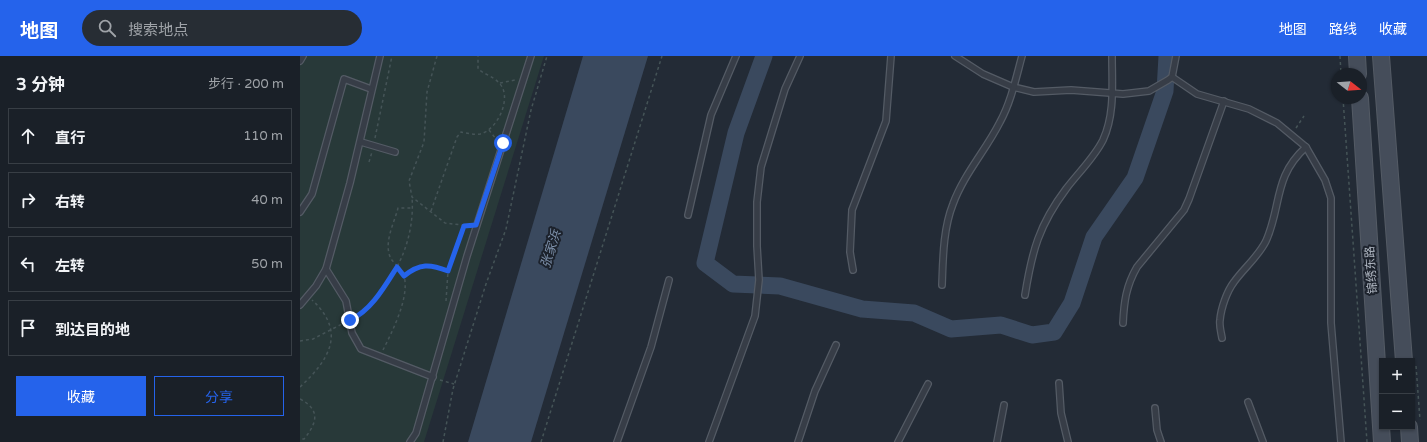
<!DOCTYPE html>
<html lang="zh">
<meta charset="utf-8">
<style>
:root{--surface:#1a2028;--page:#272d34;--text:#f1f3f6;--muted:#9fa3a8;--line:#383e45;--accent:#2563eb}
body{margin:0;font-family:"Varela Round","Noto Sans SC",sans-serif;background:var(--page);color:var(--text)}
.controls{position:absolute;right:12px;bottom:12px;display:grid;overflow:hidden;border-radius:0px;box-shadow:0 1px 3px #0004}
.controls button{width:36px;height:36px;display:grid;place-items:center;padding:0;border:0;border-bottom:1px solid var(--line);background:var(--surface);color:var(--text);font:20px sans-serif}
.compass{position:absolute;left:1031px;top:12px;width:36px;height:36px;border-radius:50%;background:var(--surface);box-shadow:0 1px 3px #0004;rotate:107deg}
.stop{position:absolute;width:12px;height:12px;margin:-9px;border:3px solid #2563eb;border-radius:50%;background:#fff}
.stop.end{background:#2563eb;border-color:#fff;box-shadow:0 1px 4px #0008}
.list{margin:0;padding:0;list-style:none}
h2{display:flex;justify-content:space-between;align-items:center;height:52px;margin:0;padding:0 16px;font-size:17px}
h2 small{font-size:13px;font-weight:400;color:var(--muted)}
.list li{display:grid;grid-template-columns:26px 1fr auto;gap:12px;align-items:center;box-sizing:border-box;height:56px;margin:0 8px 8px;padding:0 8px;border:1px solid var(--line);border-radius:0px}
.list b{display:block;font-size:15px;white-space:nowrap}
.list em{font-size:13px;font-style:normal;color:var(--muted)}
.actions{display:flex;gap:8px;padding:12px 16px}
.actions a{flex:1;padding:9px 0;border:1px solid var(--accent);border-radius:0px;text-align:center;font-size:14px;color:var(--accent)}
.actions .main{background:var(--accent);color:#fff}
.icon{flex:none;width:22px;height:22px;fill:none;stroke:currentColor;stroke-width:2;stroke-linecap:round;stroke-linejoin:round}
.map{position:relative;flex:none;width:1127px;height:386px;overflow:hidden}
header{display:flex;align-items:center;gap:24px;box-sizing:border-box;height:56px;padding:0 20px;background:var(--accent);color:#fff}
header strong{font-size:19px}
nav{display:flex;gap:22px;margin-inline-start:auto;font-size:14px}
.search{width:280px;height:36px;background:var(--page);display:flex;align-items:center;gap:10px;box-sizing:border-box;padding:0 14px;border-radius:22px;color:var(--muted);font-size:15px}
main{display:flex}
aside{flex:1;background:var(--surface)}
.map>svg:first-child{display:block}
.green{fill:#283939}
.water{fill:#3a495e}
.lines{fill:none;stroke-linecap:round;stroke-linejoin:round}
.river{stroke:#3a495e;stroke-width:17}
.service-casing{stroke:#545b65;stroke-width:8}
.secondary-casing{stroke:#545b65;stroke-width:18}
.path{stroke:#455457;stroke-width:1.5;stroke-dasharray:3 3;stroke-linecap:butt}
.service{stroke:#373d47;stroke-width:5.5}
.secondary{stroke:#454d5a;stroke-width:16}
.route{stroke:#2563eb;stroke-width:5}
.labels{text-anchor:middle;stroke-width:4;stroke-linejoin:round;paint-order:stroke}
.street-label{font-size:12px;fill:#b1b8c3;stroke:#1c222c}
.water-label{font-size:13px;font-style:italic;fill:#7c8fa9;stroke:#1c222c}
</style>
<header>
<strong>地图</strong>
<div class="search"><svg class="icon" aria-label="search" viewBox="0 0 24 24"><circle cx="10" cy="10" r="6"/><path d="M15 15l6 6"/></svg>搜索地点</div>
<nav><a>地图</a><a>路线</a><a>收藏</a></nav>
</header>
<main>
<aside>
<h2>3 分钟<small>步行 · 200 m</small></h2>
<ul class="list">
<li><svg class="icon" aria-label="ahead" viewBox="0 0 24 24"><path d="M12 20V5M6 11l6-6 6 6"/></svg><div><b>直行</b></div><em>110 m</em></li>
<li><svg class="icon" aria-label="right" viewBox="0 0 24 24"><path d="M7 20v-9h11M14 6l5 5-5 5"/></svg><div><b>右转</b></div><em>40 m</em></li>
<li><svg class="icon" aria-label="left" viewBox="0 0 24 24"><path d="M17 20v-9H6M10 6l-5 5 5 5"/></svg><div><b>左转</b></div><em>50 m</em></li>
<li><svg class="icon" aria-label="arrive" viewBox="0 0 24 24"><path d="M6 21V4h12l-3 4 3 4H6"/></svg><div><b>到达目的地</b></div></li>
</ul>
<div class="actions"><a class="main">收藏</a><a>分享</a></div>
</aside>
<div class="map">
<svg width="1127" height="386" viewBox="0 0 1127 386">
<rect width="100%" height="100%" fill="#232b36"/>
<path class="green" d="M0 0H244L124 386H0Z"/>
<path class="water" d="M283 0H348L231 386H168Z"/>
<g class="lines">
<path class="river" d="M464 0 436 77 405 207 433 228 480 230 562 253 614 257 651 273 701 269 732 279 754 276 772 247 794 181 835 122 865 35 867 0"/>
<defs>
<g id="service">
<path d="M80 0 50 127 26 213 46 245 52 277 61 293 133 321"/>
<path d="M655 0 683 18 713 31 734 36 771 34 823 38 849 35 868 24 872 21 876 0"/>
<path d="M0 5 3 0"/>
<path d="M872 21 897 38 949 53 977 67 1006 91 1025 124 1031 142V267L1041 386"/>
<path d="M61 86 95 96"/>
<path d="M0 156 12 138 44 23 71 33"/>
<path d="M388 159 411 59 436 0"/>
<path d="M553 214 550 196 552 154 586 65 591 0"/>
<path d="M642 229C643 203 643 173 653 148 664 118 686 94 700 66 711 46 716 22 722 0"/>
<path d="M725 239C732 195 739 169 766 133 778 117 794 102 803 84 815 58 812 28 812 0"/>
<path d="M0 249 16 230 26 213"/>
<path d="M823 267C824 246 826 230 837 211L884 154 889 143 924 45"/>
<path d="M922 282C921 276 919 269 920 264 921 252 927 235 934 226 944 212 958 201 966 185 982 149 973 121 1006 91"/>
<path d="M759 327 761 357 768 386"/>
<path d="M948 346 963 386"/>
<path d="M855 352 857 374 861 386"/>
<path d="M110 386 116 377 167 200 231 0"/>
<path d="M317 386 351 291 369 224"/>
<path d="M409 386 455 260 459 224 457 190V146L461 111 485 33 500 0"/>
<path d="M498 386 515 335 536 289"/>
<path d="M598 386 628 328"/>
<path d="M697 386 704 349"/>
</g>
<g id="secondary">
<path d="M1057 0 1058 18"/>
<path d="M1081 0 1104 305"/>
<path d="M1060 42 1082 386"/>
<path d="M1109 371 1110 386"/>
</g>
</defs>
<use href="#service" class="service-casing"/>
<use href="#secondary" class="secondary-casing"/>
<g class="path">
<path d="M137 0 127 36 124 86 109 125 112 141 145 167 170 170"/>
<path d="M1040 0 1041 18"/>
<path d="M200 27 215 24"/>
<path d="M1043 42 1067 386"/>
<path d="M996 72 1004 60"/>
<path d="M189 74 196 83"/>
<path d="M75 82 92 0"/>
<path d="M69 106 72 96"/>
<path d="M131 155 157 81 161 76C166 77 174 79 180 78 198 74 213 40 199 27 194 21 184 18 178 13V0"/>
<path d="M104 220C120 207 130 208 148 215"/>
<path d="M146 245 148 215 164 170"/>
<path d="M56 261C63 258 69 250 74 244 99 216 115 180 112 141"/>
<path d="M0 285 13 283 42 268"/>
<path d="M83 294C92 276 110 241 104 220 102 214 95 208 91 203 83 187 94 168 98 152H113"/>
<path d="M1116 310 1120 364"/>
<path d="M140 324 154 328"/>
<path d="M0 331C29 304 47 276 12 244"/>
<path d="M0 343C21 354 17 367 4 383H0"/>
<path d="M143 386 153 333 186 228 206 173 231 54 247 0"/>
<path d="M241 386 362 0"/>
</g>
<use href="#service" class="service"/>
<use href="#secondary" class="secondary"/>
</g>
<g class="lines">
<path class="route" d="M50 264C71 255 85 230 97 211L104 220C120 207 130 208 148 215L164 170 176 169 203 87"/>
</g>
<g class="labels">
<g class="street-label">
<text transform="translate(1071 214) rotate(-94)" y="4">锦绣东路</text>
</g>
<g class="water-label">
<text transform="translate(250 193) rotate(-73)" y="5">张家浜</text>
</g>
</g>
</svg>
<div class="controls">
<button>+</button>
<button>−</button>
</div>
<svg class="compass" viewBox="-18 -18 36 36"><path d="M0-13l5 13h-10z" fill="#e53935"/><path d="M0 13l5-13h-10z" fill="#9fa3a8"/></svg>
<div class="stop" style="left:203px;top:87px"></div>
<div class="stop end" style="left:50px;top:264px"></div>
</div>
</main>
